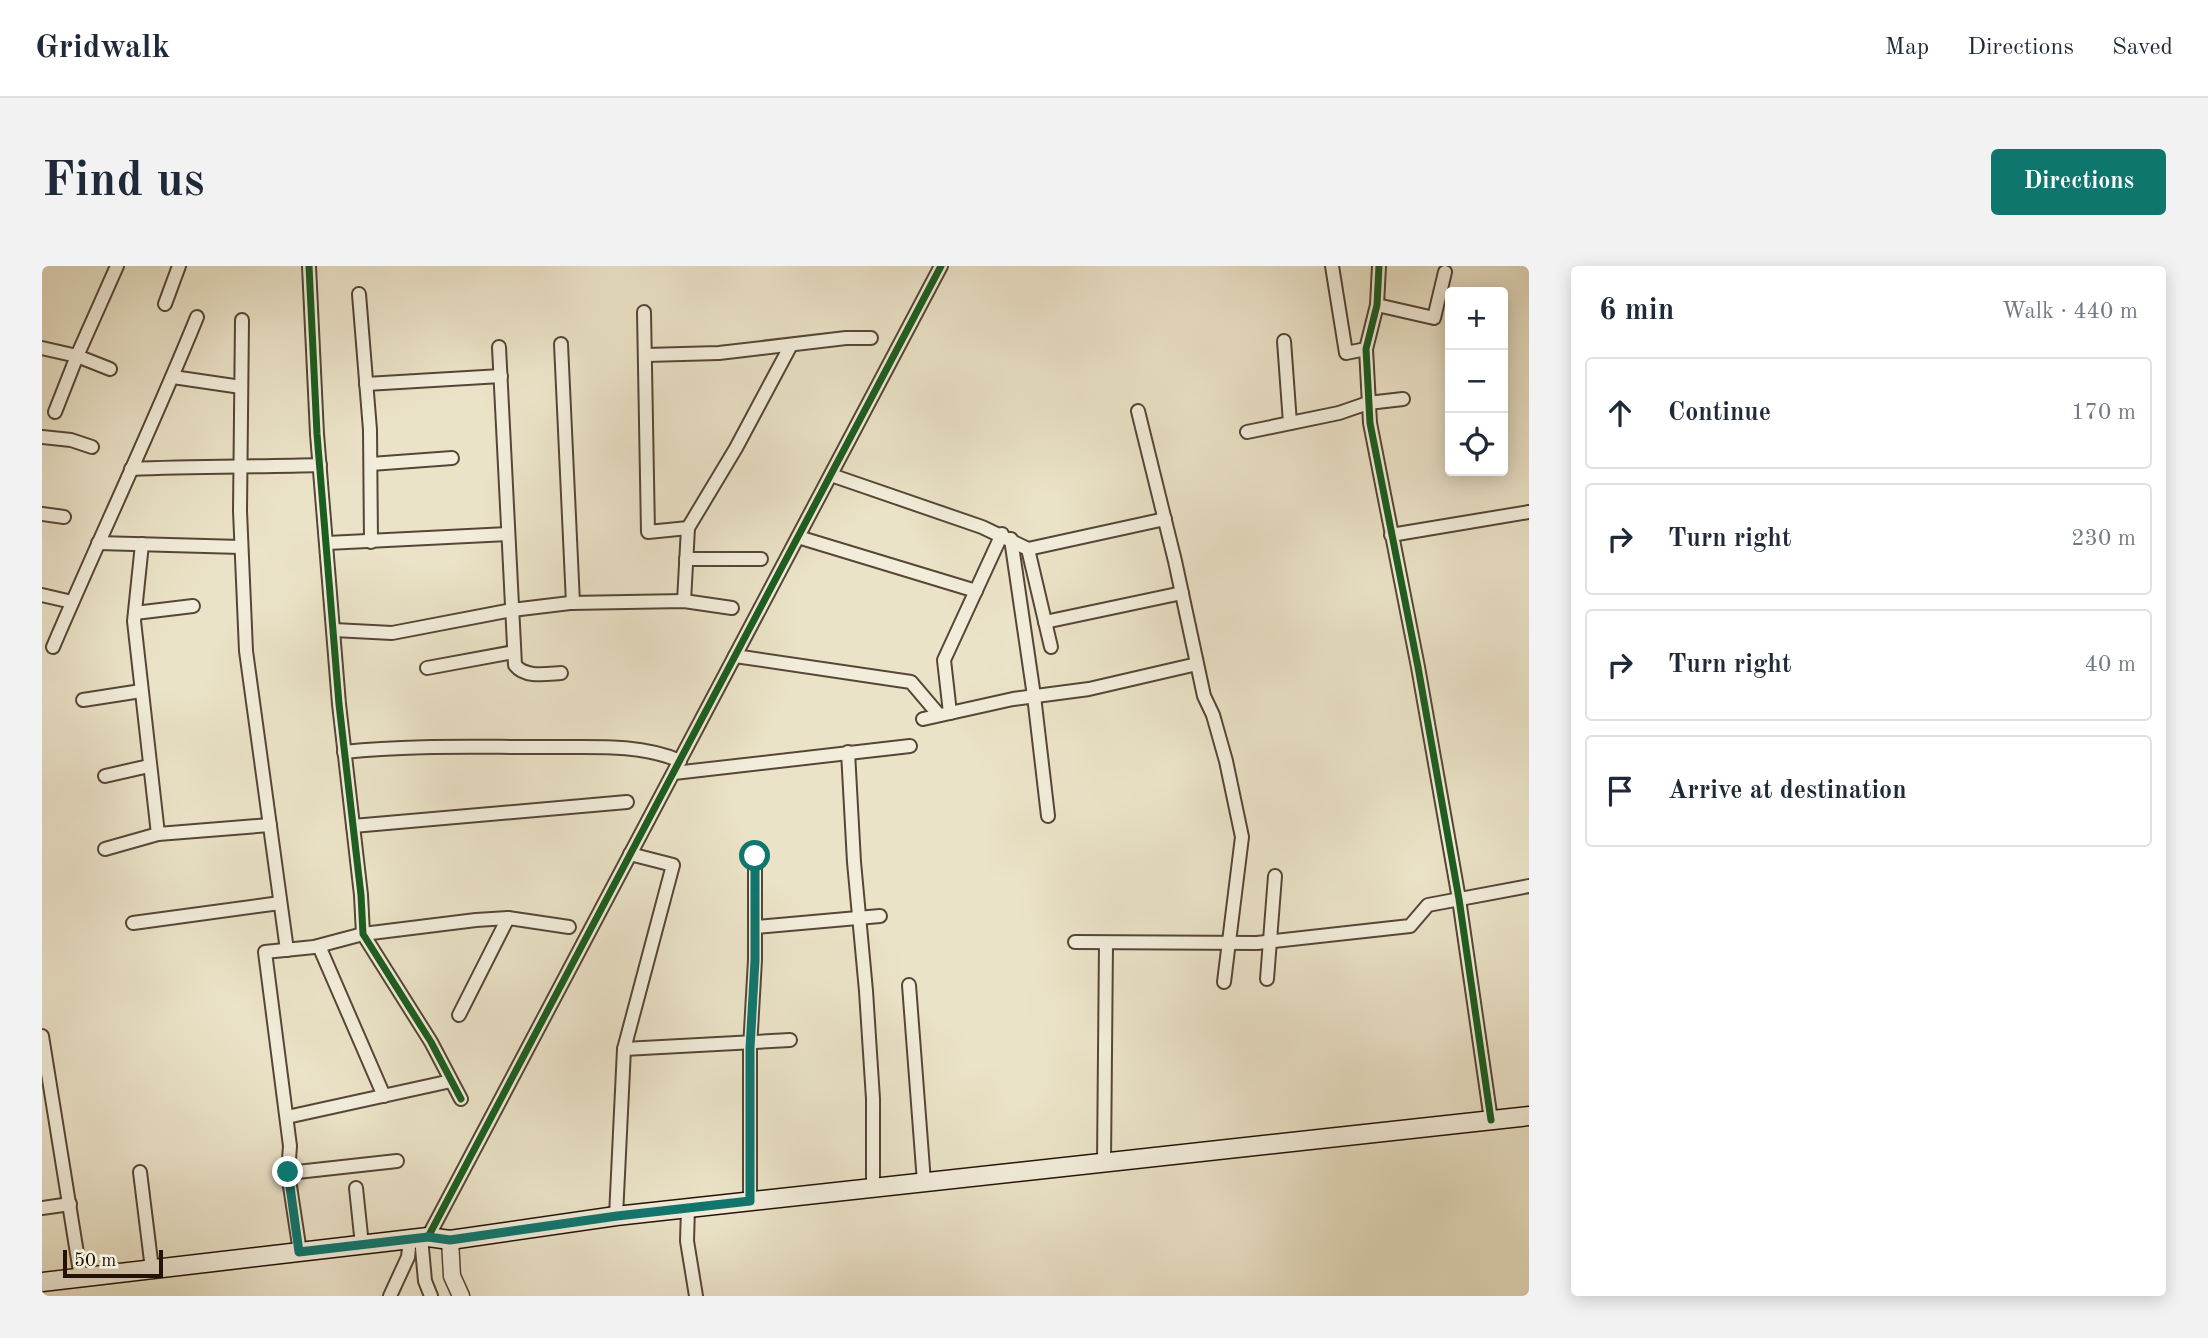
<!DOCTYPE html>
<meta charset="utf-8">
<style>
:root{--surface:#fff;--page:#f2f2f3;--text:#1f2937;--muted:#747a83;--line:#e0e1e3;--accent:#0f766e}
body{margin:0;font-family:"Old Standard TT",serif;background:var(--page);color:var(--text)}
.controls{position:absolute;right:21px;top:21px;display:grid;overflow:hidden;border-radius:7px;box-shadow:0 4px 18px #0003}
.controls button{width:63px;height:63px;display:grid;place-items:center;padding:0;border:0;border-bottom:2px solid var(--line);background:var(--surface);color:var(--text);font:35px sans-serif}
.scale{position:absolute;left:21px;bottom:18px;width:100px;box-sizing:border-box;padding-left:7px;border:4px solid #251206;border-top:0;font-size:19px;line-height:24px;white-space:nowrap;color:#251206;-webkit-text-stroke:5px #f2eddb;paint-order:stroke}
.stop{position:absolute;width:21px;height:21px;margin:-16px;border:5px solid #0f766e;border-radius:50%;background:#fff}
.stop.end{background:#0f766e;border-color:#fff;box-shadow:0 2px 7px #0008}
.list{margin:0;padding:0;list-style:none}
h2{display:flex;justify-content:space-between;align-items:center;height:91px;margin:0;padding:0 28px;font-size:30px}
h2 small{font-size:23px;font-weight:400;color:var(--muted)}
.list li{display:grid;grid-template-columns:46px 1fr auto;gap:21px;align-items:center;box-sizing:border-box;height:112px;margin:0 14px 14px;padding:0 14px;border:2px solid var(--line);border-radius:7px}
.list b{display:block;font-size:26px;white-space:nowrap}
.list em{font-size:23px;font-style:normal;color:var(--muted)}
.icon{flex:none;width:38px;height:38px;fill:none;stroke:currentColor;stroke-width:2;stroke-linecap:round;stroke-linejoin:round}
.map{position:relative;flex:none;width:1487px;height:1030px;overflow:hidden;border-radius:7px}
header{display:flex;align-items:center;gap:42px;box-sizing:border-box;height:98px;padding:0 35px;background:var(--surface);border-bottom:2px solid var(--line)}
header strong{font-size:33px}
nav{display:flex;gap:38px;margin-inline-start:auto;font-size:24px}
.intro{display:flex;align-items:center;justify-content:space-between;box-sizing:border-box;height:168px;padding:0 42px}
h1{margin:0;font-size:49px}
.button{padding:18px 32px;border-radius:7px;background:var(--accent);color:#fff;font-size:24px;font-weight:700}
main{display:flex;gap:42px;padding:0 42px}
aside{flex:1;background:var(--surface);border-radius:7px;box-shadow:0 4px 18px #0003}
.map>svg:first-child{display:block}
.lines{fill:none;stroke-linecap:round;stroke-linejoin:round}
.minor-casing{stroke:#564636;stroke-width:16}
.tertiary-casing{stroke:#564636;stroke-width:19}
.secondary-casing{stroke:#251206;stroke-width:21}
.minor{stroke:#f2eddb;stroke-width:12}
.tertiary{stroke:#f2eddb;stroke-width:16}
.secondary{stroke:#f2eddb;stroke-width:18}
.cycleway-casing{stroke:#f2eddb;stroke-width:11}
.cycleway{stroke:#1b5e20;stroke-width:7}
.route{stroke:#0f766e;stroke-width:9}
</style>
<header>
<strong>Gridwalk</strong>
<nav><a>Map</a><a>Directions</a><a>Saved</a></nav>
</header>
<div class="intro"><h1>Find us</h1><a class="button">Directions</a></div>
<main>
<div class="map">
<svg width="1487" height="1030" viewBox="0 0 1487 1030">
<rect width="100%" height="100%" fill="#ebe3c8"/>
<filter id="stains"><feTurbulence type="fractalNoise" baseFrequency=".00286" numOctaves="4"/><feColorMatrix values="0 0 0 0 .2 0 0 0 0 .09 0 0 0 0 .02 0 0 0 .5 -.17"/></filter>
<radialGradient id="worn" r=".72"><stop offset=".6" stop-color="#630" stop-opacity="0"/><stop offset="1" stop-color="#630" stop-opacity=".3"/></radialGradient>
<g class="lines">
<defs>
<g id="minor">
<path d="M267 0 275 168 297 438 319 629 321 668 389 776 419 833"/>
<path d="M1290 0 1304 87 1324 83"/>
<path d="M1337 0 1335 39 1324 83 1328 157 1376 401 1417 633 1449 854"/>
<path d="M317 28 328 164 329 276"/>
<path d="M123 38 137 0"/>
<path d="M1335 39 1392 52 1403 6"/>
<path d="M602 46 606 266 646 262"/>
<path d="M200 54 198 245 204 385 245 684"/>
<path d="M1242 75 1248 157"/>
<path d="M519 78 531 337"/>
<path d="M457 81 473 399C483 412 504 408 519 407"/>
<path d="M0 82 35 90 68 103"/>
<path d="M604 89 677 87 804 72H829"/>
<path d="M131 111 199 121"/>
<path d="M324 118 459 110"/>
<path d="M1096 145 1133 295 1162 430 1171 449 1184 495 1200 571 1182 716"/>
<path d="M13 146 35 90 75 0"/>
<path d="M1205 166 1297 147 1326 137 1361 133"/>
<path d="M0 171 29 174 50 181"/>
<path d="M329 198 410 192"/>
<path d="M89 203C153 200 215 201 278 199"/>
<path d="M789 209 940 261 986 283 1123 253"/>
<path d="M0 248 22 251"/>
<path d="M1349 269 1487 246"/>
<path d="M756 271 934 325"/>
<path d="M969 273 992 430 1006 550"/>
<path d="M56 277 199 281"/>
<path d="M285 277 466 268"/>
<path d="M100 278 92 355 116 568"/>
<path d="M986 283 1009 381"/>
<path d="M644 293H719"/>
<path d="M0 329 30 336"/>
<path d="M642 335 646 262 694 182 749 79"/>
<path d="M93 347 151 340"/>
<path d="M1003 356 1140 327"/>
<path d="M292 364 350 367 470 344 528 337 642 335 690 342"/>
<path d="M11 381C58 271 110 162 155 51"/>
<path d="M693 390 869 416 897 449"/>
<path d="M385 402 472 386"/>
<path d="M41 434 99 425"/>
<path d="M908 447 902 394 960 268"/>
<path d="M881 453 971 433 1047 423 1155 398"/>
<path d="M302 486C367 479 430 481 495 481 541 482 595 476 638 495"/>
<path d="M806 486 812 596 824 725 831 833V922"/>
<path d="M632 507 868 480"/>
<path d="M63 510 107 500"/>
<path d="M311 560 585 536"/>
<path d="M63 583 116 568 228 559"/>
<path d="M91 657 238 637"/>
<path d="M714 661 838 650"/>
<path d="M1033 676 1215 677 1368 660 1386 639 1487 620"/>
<path d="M277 680 342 830"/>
<path d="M1225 713 1233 610"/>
<path d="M867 719 882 916"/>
<path d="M417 749 466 652"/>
<path d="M0 770 39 1012"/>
<path d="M582 783 748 774"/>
<path d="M245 851 409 815"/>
<path d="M1062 897 1064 677"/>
<path d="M98 906 110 1003"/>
<path d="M246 907 355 895"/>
<path d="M314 922 320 979"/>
<path d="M708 935V782L713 694V590"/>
<path d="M0 942 28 938"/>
<path d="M646 942 645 975 654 1030"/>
<path d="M574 950 582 783 631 599 588 588"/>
<path d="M379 971 383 1015 389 1030"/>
<path d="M386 971 899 0"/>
<path d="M258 986 246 907 248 880 223 686 272 681 321 668 434 654 466 652 527 661"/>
<path d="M348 1030 366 991 368 973"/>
</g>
<path id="tertiary" d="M408 974 410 1010 419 1030"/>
<path id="secondary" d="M0 1016 386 971 408 974 574 950 1487 850"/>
</defs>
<use href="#minor" class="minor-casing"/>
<use href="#tertiary" class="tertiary-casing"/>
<use href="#secondary" class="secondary-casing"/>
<use href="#minor" class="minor"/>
<use href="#tertiary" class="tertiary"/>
<use href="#secondary" class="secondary"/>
<defs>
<g id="cycleway">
<path d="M267 0 275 168 297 438 319 629 321 668 389 776 419 833"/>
<path d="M1337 0 1335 39 1324 83 1328 157 1376 401 1417 633 1449 854"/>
<path d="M386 971 899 0"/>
</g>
</defs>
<use href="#cycleway" class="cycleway-casing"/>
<use href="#cycleway" class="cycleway"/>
</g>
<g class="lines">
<path class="route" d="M246 906 257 986 386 971 408 974 575 950 708 935V782L713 694V590"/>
</g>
<rect width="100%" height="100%" filter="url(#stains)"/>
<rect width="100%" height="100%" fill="url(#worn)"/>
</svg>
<div class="controls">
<button>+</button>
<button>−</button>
<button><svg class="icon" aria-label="locate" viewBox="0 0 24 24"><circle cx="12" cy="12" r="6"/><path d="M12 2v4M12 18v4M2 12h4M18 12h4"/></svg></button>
</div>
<div class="scale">50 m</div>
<div class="stop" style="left:713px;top:590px"></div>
<div class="stop end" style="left:246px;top:906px"></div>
</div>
<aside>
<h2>6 min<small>Walk · 440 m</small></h2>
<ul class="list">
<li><svg class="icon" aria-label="ahead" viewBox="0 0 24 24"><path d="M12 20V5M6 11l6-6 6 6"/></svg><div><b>Continue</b></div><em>170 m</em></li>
<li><svg class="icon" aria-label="right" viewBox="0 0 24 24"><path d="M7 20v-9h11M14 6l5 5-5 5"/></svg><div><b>Turn right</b></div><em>230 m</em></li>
<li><svg class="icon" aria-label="right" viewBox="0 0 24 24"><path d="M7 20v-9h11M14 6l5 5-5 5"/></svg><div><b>Turn right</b></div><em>40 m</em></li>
<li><svg class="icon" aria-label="arrive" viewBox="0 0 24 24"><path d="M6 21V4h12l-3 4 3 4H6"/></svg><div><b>Arrive at destination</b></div></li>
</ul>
</aside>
</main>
